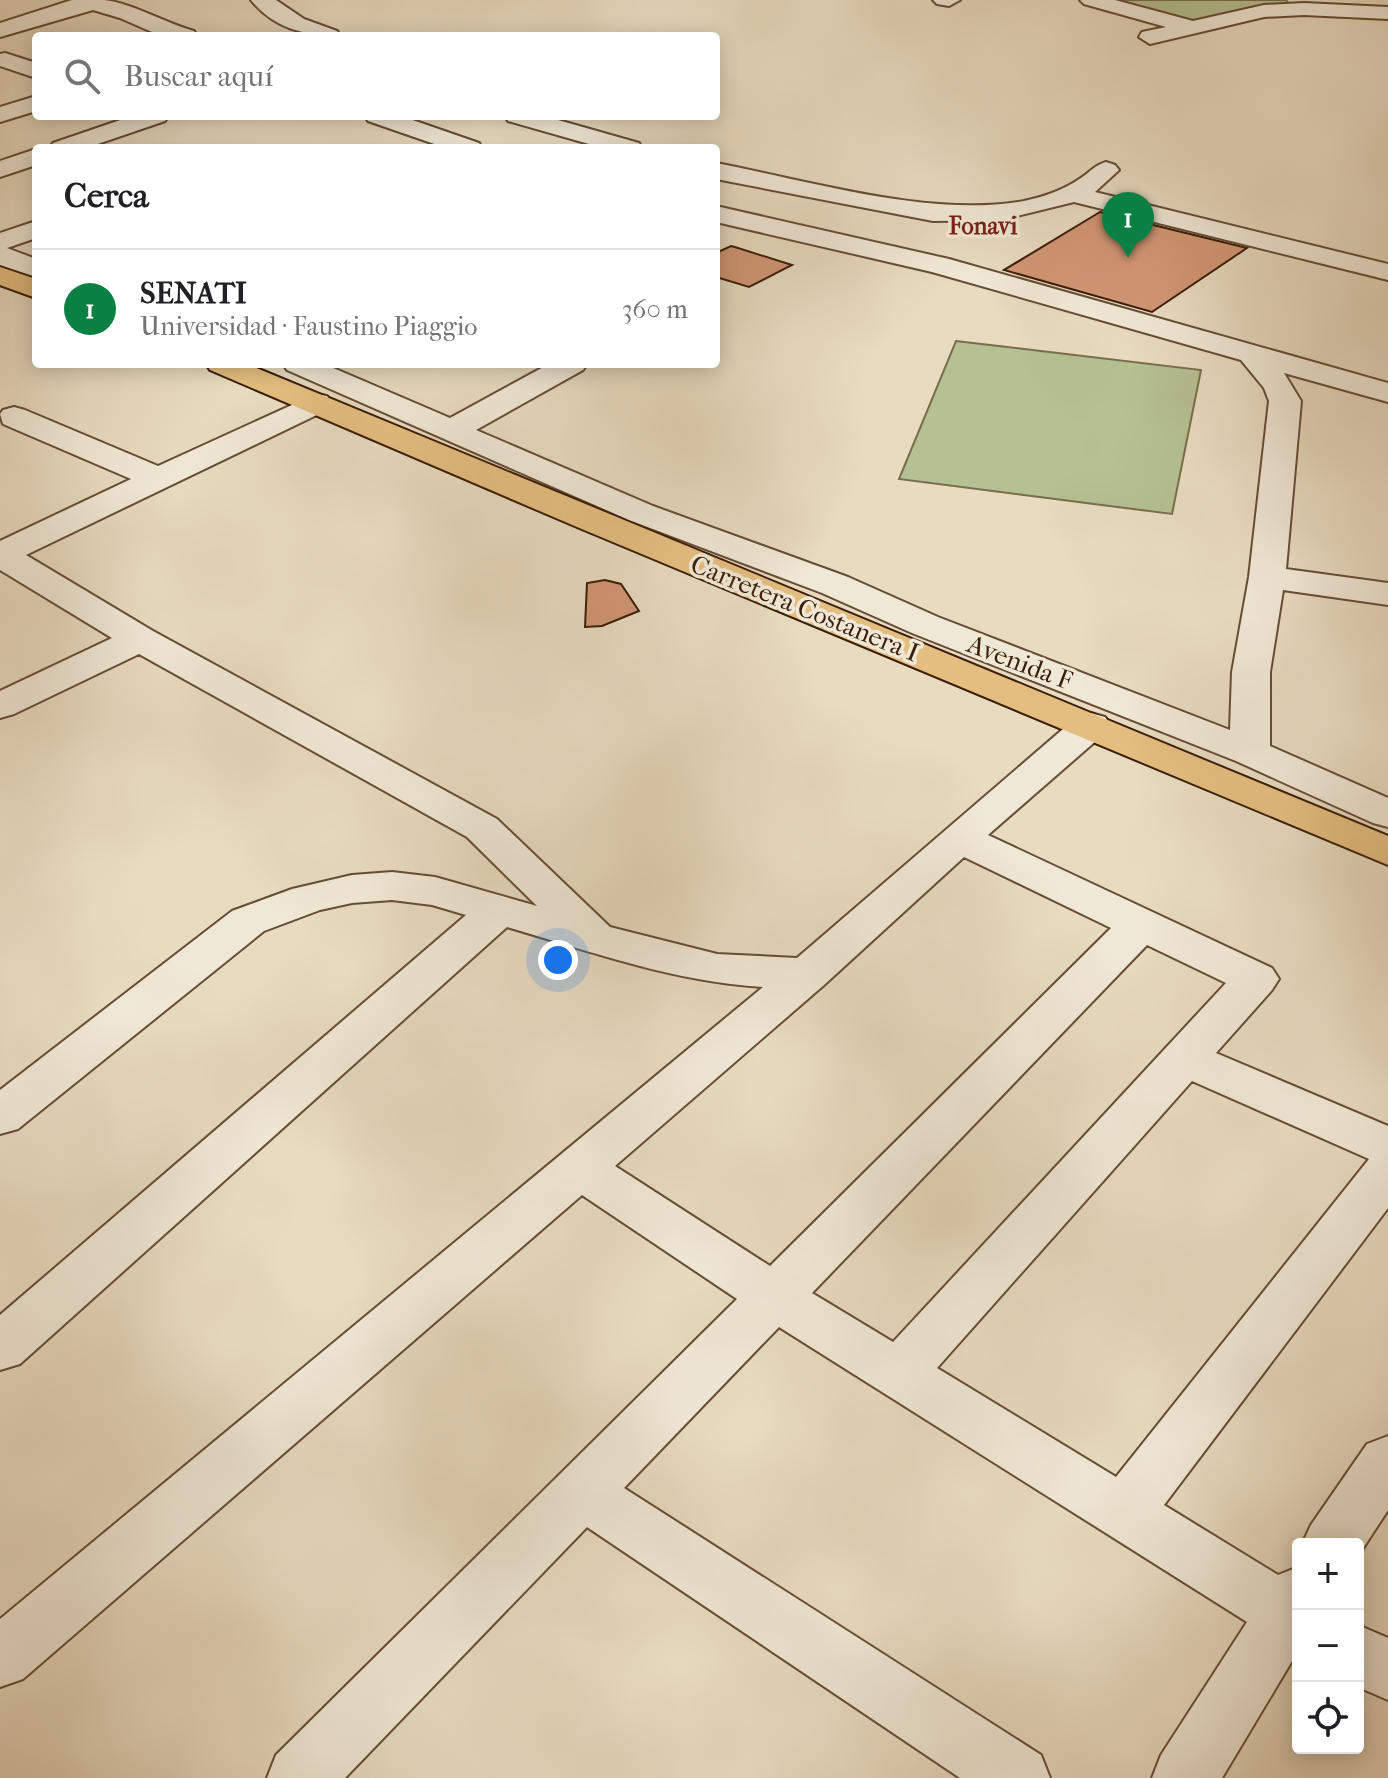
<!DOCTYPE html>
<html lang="es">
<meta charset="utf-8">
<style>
:root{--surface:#fff;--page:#f2f2f2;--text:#202124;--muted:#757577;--line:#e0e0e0;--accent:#0b8043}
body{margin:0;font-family:"IM FELL French Canon",serif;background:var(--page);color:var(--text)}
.controls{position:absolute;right:24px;bottom:24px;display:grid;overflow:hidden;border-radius:8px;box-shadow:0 4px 20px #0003}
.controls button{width:72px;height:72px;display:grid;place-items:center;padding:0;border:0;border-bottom:2px solid var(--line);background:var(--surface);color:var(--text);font:40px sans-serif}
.you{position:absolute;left:558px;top:960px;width:28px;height:28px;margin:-20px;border:6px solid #fff;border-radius:50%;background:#1a73e8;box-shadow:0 0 0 12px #1a73e833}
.badge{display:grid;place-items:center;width:52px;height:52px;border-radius:50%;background:var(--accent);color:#fff;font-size:26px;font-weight:700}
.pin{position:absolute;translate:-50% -66px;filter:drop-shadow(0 2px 4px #0008)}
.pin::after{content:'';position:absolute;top:42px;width:28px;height:24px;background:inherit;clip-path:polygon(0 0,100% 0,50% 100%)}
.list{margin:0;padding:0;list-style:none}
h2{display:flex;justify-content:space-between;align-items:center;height:104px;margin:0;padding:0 32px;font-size:34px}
h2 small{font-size:26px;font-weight:400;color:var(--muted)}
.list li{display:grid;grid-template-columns:52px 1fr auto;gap:24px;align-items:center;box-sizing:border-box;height:120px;padding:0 32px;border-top:2px solid var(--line)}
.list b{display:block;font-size:30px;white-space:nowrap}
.list p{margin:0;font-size:26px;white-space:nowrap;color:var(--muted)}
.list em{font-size:26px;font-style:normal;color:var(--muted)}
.icon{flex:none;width:44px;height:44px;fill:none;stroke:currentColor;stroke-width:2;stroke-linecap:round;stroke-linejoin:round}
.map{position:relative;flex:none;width:1388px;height:1778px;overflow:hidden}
.search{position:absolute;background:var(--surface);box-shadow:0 4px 20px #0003;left:32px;top:32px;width:688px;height:88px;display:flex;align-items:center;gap:20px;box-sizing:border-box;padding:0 28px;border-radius:8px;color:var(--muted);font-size:30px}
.panel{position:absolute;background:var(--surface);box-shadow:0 4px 20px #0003;left:32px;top:144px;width:688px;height:224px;border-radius:8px}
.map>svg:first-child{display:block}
.green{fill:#b5c093;stroke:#786e4d;stroke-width:2}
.building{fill:#d19675;stroke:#3a1d07;stroke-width:2}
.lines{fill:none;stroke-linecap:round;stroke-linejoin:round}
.minor-casing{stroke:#664c35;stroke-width:4}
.major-casing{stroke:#3a1d07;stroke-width:4}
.minor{fill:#f0e8d6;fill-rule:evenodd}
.major{fill:#e4be80;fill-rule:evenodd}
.labels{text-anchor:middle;stroke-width:7;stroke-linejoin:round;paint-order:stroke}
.far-neighbourhood-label{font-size:24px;font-weight:bold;fill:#7a1f14;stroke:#f0e8d6}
.street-label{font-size:26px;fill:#3a1d07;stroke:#f0e8d6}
</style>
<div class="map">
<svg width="1388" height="1778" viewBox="0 0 1388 1778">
<rect width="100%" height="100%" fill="#e8dbc0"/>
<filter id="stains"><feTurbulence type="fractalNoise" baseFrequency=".0025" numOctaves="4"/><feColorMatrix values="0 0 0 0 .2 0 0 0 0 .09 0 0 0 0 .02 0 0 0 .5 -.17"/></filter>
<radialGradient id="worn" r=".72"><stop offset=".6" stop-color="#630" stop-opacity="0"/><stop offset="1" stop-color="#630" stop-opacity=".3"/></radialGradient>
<g class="green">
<path d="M1105 0H1286L1290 5 1189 23Z"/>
<path d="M956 341 1201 370 1172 514 899 479Z"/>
</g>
<g class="building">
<path d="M1100 212 1247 248 1152 312 1004 270Z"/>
<path d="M731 246 738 248 792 265 749 287 716 277V253Z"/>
<path d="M605 580 621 584 639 611 602 626 585 627 587 583Z"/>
</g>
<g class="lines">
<defs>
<g id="minor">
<path d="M72 0C83 0 94 0 104 0 132 3 165 23 194 31L197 36H161L120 18 93 10 0 37V23Z"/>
<path d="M251 0H276L304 19 337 31 340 36C306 36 274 29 251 0Z"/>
<path d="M933 0H960L949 6 937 4Z"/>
<path d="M1080 0H1115L1193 21 1264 5 1304 3 1388 7V19L1304 15 1264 17 1150 44 1139 37 1142 32 1166 27 1084 4Z"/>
<path d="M5 53 36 63V78L0 66V54Z"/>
<path d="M36 96V111L0 122V107Z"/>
<path d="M132 116H168L165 121 86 148H50L53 143Z"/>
<path d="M365 116H401L479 143 482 148H446L368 121Z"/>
<path d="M505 116H544L639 143 642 148H603L508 121Z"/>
<path d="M36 149V165L0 177V161Z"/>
<path d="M1106 162 1115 165 1119 170 1095 192 1388 264V280L1074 202 1001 220 933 221 716 179V163C810 181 930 218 1024 201 1043 197 1064 190 1081 178 1090 172 1095 165 1106 162Z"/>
<path d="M716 206 949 259 1388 383V402L1284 373 1301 401 1286 569 1388 583V605L1283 590 1270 672V746L1388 798V827L1373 823 1236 761 912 633 822 593 629 520 287 370 283 364H324L450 418 549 364H587L583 370 476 430 653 506 848 577 938 617 1230 730 1232 672 1249 577 1269 401 1264 388 1241 360 932 272 716 222Z"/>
<path d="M36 221V238L7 248 36 259V277L0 265V233Z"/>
<path d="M316 394 327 396 332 403 327 410 26 555 153 631 497 819 610 927 717 954 797 958 1077 717 1091 713 1105 717 1111 725 1105 733 988 835 1272 968 1279 979 1272 990 1216 1053 1388 1126V1208L1164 1505 1278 1575 1298 1567V1651L1222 1778H1152L1161 1755 1247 1622 779 1327 624 1488 1041 1755 1050 1778H960L587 1527 345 1778H267L276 1755 737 1299 582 1195 23 1679 0 1687V1619L763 987C675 982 592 952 507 927L20 1364 0 1370V1315L466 915 432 905 392 900 352 903 320 910 264 931 18 1129 0 1134V1090L232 911 292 889 352 875 392 872 435 877 537 906 467 837 139 654 14 714 0 718V691L112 638 0 570V541L131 479 3 424 0 414 3 410 14 407 25 410 158 466ZM964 857 1111 928 770 1266 615 1166 824 985ZM1147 945 1226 983 893 1342 812 1293ZM1192 1081 1369 1159 1116 1477 937 1368Z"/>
<path d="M1388 1436V1510L1358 1556V1544H1302L1311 1525 1367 1444Z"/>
<path d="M1358 1625 1388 1638V1700L1358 1687Z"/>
</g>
<g id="major">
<path d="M0 267 36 279V298L0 285Z"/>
<path d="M206 364H247L1388 836V865L577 527 210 370Z"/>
</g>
</defs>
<use href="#minor" class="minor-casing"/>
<use href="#major" class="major-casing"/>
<use href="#minor" class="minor"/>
<use href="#major" class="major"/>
</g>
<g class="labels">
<g class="far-neighbourhood-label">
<text x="983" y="234">Fonavi</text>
</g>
<g class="street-label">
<text transform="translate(805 608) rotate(22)" y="9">Carretera Costanera I</text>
<text transform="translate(1020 662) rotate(21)" y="9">Avenida F</text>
</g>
</g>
<rect width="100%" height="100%" filter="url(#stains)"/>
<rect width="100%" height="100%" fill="url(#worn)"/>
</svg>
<div class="controls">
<button>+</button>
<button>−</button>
<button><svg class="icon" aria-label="locate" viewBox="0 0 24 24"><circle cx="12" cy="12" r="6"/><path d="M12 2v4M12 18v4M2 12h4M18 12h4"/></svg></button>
</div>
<div class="you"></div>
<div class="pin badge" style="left:1128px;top:258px">1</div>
<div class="search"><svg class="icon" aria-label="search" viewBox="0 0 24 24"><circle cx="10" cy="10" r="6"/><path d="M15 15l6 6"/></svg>Buscar aquí</div>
<section class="panel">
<h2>Cerca<small></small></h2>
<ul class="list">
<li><span class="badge">1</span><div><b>SENATI</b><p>Universidad · Faustino Piaggio</p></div><em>360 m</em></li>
</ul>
</section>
</div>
